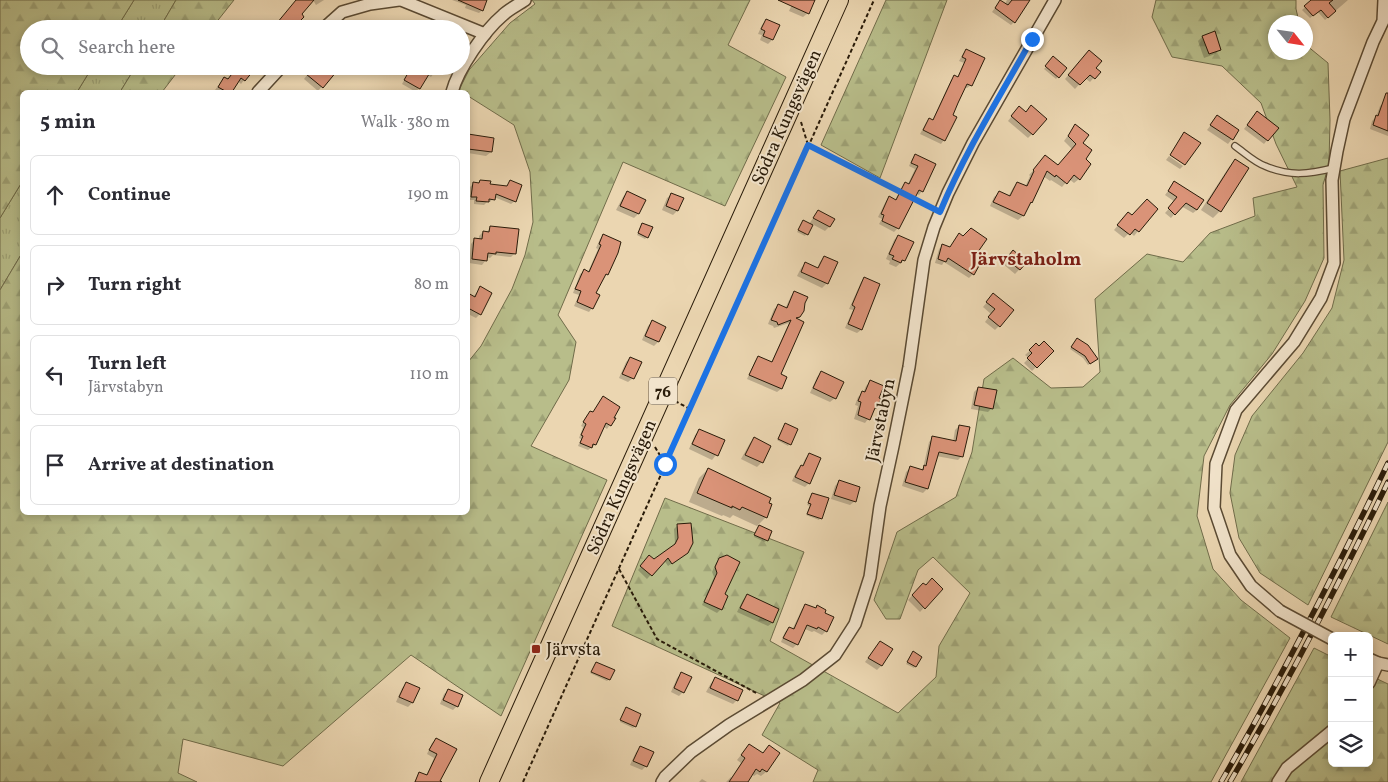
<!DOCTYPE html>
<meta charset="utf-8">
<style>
:root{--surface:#fff;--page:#f7f7f7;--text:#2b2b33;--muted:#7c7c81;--line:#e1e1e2}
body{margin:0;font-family:Vollkorn,serif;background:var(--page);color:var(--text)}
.controls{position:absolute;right:15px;bottom:15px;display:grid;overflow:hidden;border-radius:8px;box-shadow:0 2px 8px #0003}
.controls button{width:45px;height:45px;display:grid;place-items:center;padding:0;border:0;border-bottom:1px solid var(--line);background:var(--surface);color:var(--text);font:25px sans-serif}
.compass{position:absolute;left:1268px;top:15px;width:45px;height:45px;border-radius:50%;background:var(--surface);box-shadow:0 2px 8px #0003;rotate:120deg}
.stop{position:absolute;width:15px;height:15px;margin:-11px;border:4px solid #1a73e8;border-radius:50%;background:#fff}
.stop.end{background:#1a73e8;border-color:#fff;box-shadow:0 1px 5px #0008}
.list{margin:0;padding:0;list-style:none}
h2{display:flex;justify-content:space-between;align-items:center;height:65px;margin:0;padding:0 20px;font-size:21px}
h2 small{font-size:16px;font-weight:400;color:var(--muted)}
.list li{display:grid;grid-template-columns:32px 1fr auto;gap:15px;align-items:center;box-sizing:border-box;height:80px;margin:0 10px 10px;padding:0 10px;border:1px solid var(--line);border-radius:8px}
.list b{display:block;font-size:19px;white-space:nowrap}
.list p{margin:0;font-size:16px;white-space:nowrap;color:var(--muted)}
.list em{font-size:16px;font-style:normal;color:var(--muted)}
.icon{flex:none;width:28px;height:28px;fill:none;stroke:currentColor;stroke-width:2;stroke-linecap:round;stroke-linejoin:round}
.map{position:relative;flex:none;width:1388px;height:782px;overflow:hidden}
.search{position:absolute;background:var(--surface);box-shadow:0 2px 8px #0003;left:20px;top:20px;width:450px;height:55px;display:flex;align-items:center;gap:12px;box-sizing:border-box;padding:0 18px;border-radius:28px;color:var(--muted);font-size:19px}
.panel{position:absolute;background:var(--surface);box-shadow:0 2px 8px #0003;left:20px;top:90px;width:450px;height:425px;border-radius:8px}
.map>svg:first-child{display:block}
.grass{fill:url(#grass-tufts);stroke:#706c4a}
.forest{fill:url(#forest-firs);stroke:#706c4a}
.shadow{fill:#0003}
.building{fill:#da9378;stroke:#291b09}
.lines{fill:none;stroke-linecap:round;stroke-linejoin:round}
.service-casing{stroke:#5a4a33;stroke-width:8}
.minor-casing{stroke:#5a4a33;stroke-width:14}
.primary-casing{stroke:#291b09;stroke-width:20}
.path{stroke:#291b09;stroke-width:2;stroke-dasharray:4 2.5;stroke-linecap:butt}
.service{stroke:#f2e4cc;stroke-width:5.5}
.minor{stroke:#f2e4cc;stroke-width:11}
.primary{stroke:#ebd6b1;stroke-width:18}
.rail-casing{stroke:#291b09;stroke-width:5.5}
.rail{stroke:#f2e4cc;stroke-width:4;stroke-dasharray:11;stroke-linecap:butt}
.minor-bridge-casing{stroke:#5a4a33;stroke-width:14;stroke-linecap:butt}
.minor-bridge{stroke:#f2e4cc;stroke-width:11}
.route{stroke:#1a73e8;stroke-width:6}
.poi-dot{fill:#8f2418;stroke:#f2e4cc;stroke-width:2}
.labels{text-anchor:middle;stroke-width:4;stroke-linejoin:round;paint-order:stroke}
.shield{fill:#f2e4cc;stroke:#655744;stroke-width:1}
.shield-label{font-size:16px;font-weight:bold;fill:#291b09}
.street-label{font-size:18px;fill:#291b09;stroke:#f2e4cc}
.poi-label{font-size:18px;fill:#291b09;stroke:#f2e4cc;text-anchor:start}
.neighbourhood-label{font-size:19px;font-weight:bold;fill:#7a1f14;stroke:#f2e4cc}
</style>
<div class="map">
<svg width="1388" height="782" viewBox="0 0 1388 782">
<defs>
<pattern id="grass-tufts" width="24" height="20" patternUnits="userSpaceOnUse" patternTransform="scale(1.25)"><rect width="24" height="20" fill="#b8bd8a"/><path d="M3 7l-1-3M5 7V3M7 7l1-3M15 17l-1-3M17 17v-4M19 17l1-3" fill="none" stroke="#9ea276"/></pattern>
<pattern id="forest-firs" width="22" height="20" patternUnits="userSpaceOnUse" patternTransform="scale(1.25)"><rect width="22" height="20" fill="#b8bd8a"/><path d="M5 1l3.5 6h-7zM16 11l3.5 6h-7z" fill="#9ea276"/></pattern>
</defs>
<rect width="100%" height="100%" fill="#ebd6b1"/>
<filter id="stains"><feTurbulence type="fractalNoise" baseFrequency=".004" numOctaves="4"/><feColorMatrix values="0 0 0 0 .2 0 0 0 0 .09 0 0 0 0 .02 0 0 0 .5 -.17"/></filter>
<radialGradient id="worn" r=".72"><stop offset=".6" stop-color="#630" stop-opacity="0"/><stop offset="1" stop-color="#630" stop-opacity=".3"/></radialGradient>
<g class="grass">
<path d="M134 0H176L159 29H116Z"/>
<path d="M93 66H136L120 92H77Z"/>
<path d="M22 182V253L0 290V218Z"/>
</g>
<g class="forest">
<path d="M0 0H134L116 29H29V66H93L77 92H22V182L0 218Z"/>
<path d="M176 0H234L211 29H159Z"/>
<path d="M532 0H750L728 45 786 77 725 206 623 162 558 315 576 342 569 380 531 446 607 480 501 716 411 655 283 766 183 739 178 773 197 782H0V290L22 253V512H468V362L481 346 512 289 525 255 533 222 530 172 514 125 468 96V92H462L459 90 469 70 510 23 535 4Z"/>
<path d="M886 0H947L880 178 821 145Z"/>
<path d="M1156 0H1296V9L1299 22H1276V52H1306V45L1328 63 1330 120 1329 164 1323 185 1324 258 1305 301 1272 354 1230 405 1204 456 1197 516 1213 569 1241 600 1290 638 1211 782H813L818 770 762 735 780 703 612 626 665 498 804 552 770 641 898 713 936 677 939 646 970 593 933 557 918 570 900 619H886L874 600 897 532 956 497 972 452 984 379 1013 358 1051 388 1083 387 1100 372 1095 299 1147 254 1183 262 1210 233 1255 216 1253 198 1297 187 1276 144 1261 103 1222 66 1172 57 1152 17Z"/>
<path d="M136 66H182L162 92H120Z"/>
<path d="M1388 158V442L1308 605 1260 573 1239 538 1230 493 1235 455 1252 416 1303 353 1332 308 1344 260 1340 171Z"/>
<path d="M1388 502V644L1331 617Z"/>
<path d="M1314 648 1332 657V763H1369V675L1388 684V782H1241Z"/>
</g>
<g class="shadow">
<path d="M313 0H324L316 5Z"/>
<path d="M452 0H486L482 10 479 13 465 8 466 5Z"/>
<path d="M794 0H813L808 13 803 17 789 11Z"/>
<path d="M1007 0H1023L1014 22 1011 25 992 12 997 5 1005 4Z"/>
<path d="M1313 0H1348L1325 20 1318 12 1310 18 1302 10Z"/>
<path d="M766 21 778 26 772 40 768 44 760 40 762 35 758 34 762 25Z"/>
<path d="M1202 37 1220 49 1215 54 1204 58 1198 41Z"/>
<path d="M966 50 971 85 967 88 964 87 951 115 944 140 941 144 920 134 926 123 929 120 932 121 951 80 955 77 957 78 964 63 959 61 963 54Z"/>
<path d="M1085 56 1099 72 1090 82 1085 78 1075 89 1065 79Z"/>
<path d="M1054 58 1065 68 1056 79 1044 69Z"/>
<path d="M239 66 244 80 241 84 238 81 231 92H219L215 90 224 78 228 81Z"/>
<path d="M314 66H332L335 68V71L318 91 304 79Z"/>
<path d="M412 66H439L431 77 428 75 416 92 402 84Z"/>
<path d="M1388 99V136L1370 129 1372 121 1376 117 1380 106Z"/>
<path d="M1015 112 1032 134 1028 138 1008 121Z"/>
<path d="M1254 116 1277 128 1264 144 1244 129Z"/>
<path d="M1217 117 1238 131 1228 144 1207 130Z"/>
<path d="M1075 126 1081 144 1084 160 1079 179 1074 183 1069 179 1062 187 1051 180 1050 181 1043 176 1023 216 1018 220 990 206 994 197 999 193 1008 197 1013 188 1017 183 1025 187 1030 176 1029 175 1041 162 1058 167 1072 149 1064 141Z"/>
<path d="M470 136 491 152 486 156 468 153V139Z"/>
<path d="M915 156 934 164 922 191 919 195 915 193 898 228 894 232 879 224 882 219 878 217 886 201 889 197 895 200 902 187 905 183 908 184 915 169 909 166 912 159Z"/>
<path d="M1169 156 1183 166 1180 169 1166 160Z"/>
<path d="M1236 161 1220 211 1213 218 1201 210 1229 167Z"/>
<path d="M480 181 489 186 506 187 510 182 515 201 511 204 494 197 490 202H487L484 205 474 204V200H468L470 187 473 184H477Z"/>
<path d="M1174 183 1197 210 1193 213 1181 206 1171 218 1165 213 1175 202 1165 195Z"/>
<path d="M627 192 638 214 634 218 616 210 623 197Z"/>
<path d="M672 194 677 211 673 215 662 210 667 198Z"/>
<path d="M818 211 833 219 829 227 825 231 812 224 805 236 797 232 803 221 809 224Z"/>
<path d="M1124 218 1138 231 1134 236 1130 232 1124 238 1114 230Z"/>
<path d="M641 226 647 237 645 239 637 235Z"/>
<path d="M491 227 515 253 511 257 493 255 490 258 486 257V260L482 265 469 263 471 244 475 239 479 240V236L483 232 486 233Z"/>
<path d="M604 235 606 274 602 278 595 294 592 308 589 312 574 306 579 295 573 293 580 274 584 271 588 272 598 249 596 248 600 239Z"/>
<path d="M898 236 904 260 896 267 889 264 890 261 886 259 894 240Z"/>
<path d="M956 239 971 260 973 274 969 278 944 262 942 265 935 263 939 249 942 246 949 248Z"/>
<path d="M1009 256 1026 262 1015 274 1003 264Z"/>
<path d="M824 257 836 263 827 283 822 288 797 276 801 268 805 264 817 269 820 262Z"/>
<path d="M864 278 879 285 861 330 857 333 845 328 853 310 849 309 861 282Z"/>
<path d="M480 288V314L476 318 468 314V294L473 297Z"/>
<path d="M795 292 799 316 796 320 779 375 785 378 781 389 777 392 747 379 755 361 758 357 771 363 789 323 774 328 773 326 768 324 774 309 778 306 785 309 791 296Z"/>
<path d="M993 295 999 326 995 330 985 322 991 314 983 307Z"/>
<path d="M652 322 664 327 658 342 654 346 642 340 648 326Z"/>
<path d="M1076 341 1094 361 1088 365 1083 358 1070 349Z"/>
<path d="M1036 345 1039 348 1052 351 1032 371 1024 363 1029 358 1025 355Z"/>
<path d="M630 358 633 378 628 382 619 378 626 362Z"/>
<path d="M821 373 835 398 830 402 810 393 817 377Z"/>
<path d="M870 382 876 408 865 423 854 419 858 406 855 405 858 397 863 393 866 386Z"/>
<path d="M978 388 992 408 988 412 971 409 974 392Z"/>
<path d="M587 415 614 419 607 429 603 426 595 445 588 450 578 446 581 439 579 438 583 427 581 426Z"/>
<path d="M785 424 789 444 788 446 777 440Z"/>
<path d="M959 426 962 456 958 460 936 456 927 489 923 493 902 486 906 472 910 468 920 471 923 468 929 442 933 438 953 442 955 430Z"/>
<path d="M700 430 716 455 712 460 689 449 695 435Z"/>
<path d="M754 439 769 447 762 462 757 467 741 459 750 443Z"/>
<path d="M809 454V483L805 487 792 481 797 470 802 466 805 459Z"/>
<path d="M708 469 767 503 766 517 757 526 770 531 765 542 754 537 759 527 733 515 730 518 723 515 722 516 689 502 699 478Z"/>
<path d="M839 481 855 501 850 505 831 499 835 486Z"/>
<path d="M812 494 820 518 819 520 806 515 810 506 807 505Z"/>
<path d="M678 525 682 557 668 566 664 560 647 579 638 570 650 557 654 561 672 548 675 543 674 529Z"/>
<path d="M720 559 723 595 721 609 717 613 702 605 714 577 712 572 716 563Z"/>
<path d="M918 589H941L920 612 908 600Z"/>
<path d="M747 596 777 610 772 623 768 626 737 612 743 600Z"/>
<path d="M806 605 826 631 822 635 814 631 812 632 805 629 797 644 793 648 781 642 785 632 789 628 792 630 802 609Z"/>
<path d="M880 642 891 649 881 666 877 670 865 662Z"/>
<path d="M912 655 915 666 914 668 906 664Z"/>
<path d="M596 663 609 679 607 681 590 673Z"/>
<path d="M681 674 683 692 679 696 671 692 677 678Z"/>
<path d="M715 679 737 700 733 704 706 692 711 683Z"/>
<path d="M406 684 418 689 412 703 408 707 396 702 402 688Z"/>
<path d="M449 690 457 706 453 710 440 704 444 694Z"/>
<path d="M626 709 635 726 633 728 620 722Z"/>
<path d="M436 740 455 750 438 782H414L420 773 426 776 434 758 427 754 432 743Z"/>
<path d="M749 745 762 754 769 747 778 753 766 772 761 776 757 774 754 776 752 774 746 782H726L731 777 732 778 741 763 737 760Z"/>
<path d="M640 748 646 766 642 770 630 765 636 752Z"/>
<path d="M702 779 707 782H699Z"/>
</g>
<g class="building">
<path d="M296 0H314L302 14 304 17 300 21 302 22 296 29H272Z"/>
<path d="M458 0H487L483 11Z"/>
<path d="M778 0H815L809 14Z"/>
<path d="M1000 0 1008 5 1012 0H1030L1015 23 995 8Z"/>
<path d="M1311 0H1333L1329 3 1336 11 1328 18 1321 10 1313 16 1304 6Z"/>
<path d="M766 19 780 25 773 40 763 36 765 31 761 29Z"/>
<path d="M1215 31 1221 50 1209 54 1202 36Z"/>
<path d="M966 49 985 58 972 86 967 84 958 103 953 115 957 117 945 141 923 130 929 118 933 120 954 75 958 77 966 59 962 57Z"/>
<path d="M1089 50 1102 61 1096 68 1101 72 1095 79 1090 75 1080 85 1068 75Z"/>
<path d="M1053 56 1067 68 1059 78 1045 66Z"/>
<path d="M238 66H257L245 81 241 78 232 92H227L218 87 224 77 228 79Z"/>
<path d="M313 66H331L337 71 323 88 306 74Z"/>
<path d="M412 66H434L420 89 404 80Z"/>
<path d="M1386 93H1388V131L1373 125 1376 115 1378 116Z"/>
<path d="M1031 105 1047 119 1033 135 1011 116 1019 106 1026 112Z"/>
<path d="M1257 111 1279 128 1268 141 1247 125Z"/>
<path d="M1217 115 1239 130 1233 140 1210 125Z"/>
<path d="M1075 124 1089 135 1083 143 1092 150 1086 159 1091 164 1080 180 1074 175 1067 184 1056 175 1055 177 1047 171 1032 203 1031 202 1024 216 993 202 999 191 1010 196 1017 182 1027 186 1034 171 1033 170 1045 155 1058 165 1076 144 1068 136Z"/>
<path d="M1184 132 1201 143 1185 165 1170 155Z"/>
<path d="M468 134 494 138 492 152 468 149Z"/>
<path d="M915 154 936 164 923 192 919 190 899 229 882 221 884 215 881 214 889 196 896 200 905 182 909 184 918 166 911 163Z"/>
<path d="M1235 159 1249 168 1221 212 1207 203Z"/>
<path d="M480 180 491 181 490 184 507 186 510 180 522 185 516 202 496 194 495 200 489 199V202L476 201 477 197H471L473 182 479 183Z"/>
<path d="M1174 181 1204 200 1197 210 1186 203 1175 215 1168 208 1177 197 1168 191Z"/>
<path d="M627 191 646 200 639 214 620 206Z"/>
<path d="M671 193 684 198 678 211 666 206Z"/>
<path d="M1147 199 1158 209 1139 232 1135 229 1130 235 1117 225 1128 212 1132 215Z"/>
<path d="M818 210 835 219 830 227 813 218Z"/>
<path d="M803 220 813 225 808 235 798 230Z"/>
<path d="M642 223 653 227 648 238 638 233Z"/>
<path d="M490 226 519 229 516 254 496 252V254L488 253 487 261 472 259 474 238 482 239 483 231 489 232Z"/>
<path d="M971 228 987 239 973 259 980 264 974 275 948 258 946 262 938 259 942 244 950 247 959 233 963 236Z"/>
<path d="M603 234 621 242 618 253 608 275 606 274 605 276 596 293 600 295 593 309 577 302 581 291 575 289 584 269 589 272 601 245 599 244Z"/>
<path d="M898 235 914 242 905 261 902 260 901 263 892 259 894 256 889 254Z"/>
<path d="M1013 250 1027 262 1020 270 1006 259Z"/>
<path d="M824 256 838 262 828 284 801 272 805 262 818 268Z"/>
<path d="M864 277 880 284 862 330 848 324 855 307 852 305Z"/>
<path d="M480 286 492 293 481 315 468 308V293L475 297Z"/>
<path d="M794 291 808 297 805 303 804 311 800 317 796 318 804 322 781 374 787 377 782 389 749 375 758 356 772 362 791 320 778 325 777 322 771 320 778 304 787 308Z"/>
<path d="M993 293 1014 310 1000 327 988 317 995 309 986 302Z"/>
<path d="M652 320 666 327 659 342 645 336Z"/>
<path d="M1077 338 1088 345 1098 359 1090 364 1085 356 1071 347Z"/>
<path d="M1044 341 1054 351 1037 368 1027 358 1032 353 1029 350 1036 343 1039 346Z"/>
<path d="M630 357 642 362 634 379 622 374Z"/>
<path d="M821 371 844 382 836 399 813 388Z"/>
<path d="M870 380 884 386 879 398 881 399 877 408H875L870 420 858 415 861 402 858 401 862 391 865 392Z"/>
<path d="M978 387 997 390 993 409 974 405Z"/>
<path d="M603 396 620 407 614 418H616L611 426 606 423 596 445 593 444 592 448 580 443 583 436 581 435 586 424 583 422 590 411 593 412Z"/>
<path d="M785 423 798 429 791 445 778 439Z"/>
<path d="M959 425 970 427 963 457 939 452 928 489 905 482 910 466 923 470 924 465 926 466 932 436 956 441Z"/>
<path d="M699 429 725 440 718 456 692 444Z"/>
<path d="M754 437 771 446 763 463 745 455Z"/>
<path d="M809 453 821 458 810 484 795 477 801 465 803 466Z"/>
<path d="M708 468 771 498 769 503 772 504 767 518 742 507 740 510 732 506V508L697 493Z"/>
<path d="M839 480 860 487 856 502 834 495Z"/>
<path d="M812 493 829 498 822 519 807 514 811 504 808 503Z"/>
<path d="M691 523 693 543 688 553 672 564 668 558 652 576 640 566 649 555 654 559 675 544 678 538 677 524Z"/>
<path d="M759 525 772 531 768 541 754 535Z"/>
<path d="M727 555 740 562 725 594 728 596 722 610 704 602 717 573 715 567 719 558Z"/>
<path d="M932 578 943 589 925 609 912 595 923 583 926 585Z"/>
<path d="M747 594 779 609 773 623 740 608Z"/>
<path d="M805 604 816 608 817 605 826 610 825 613 834 617 827 632 818 627 817 629 807 625 798 645 783 638 789 627 794 629Z"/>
<path d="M880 641 893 649 882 666 868 658Z"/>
<path d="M913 651 922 657 916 667 907 662Z"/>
<path d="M596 662 615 670 610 680 591 672Z"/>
<path d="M681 672 692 677 684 693 674 688Z"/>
<path d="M715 677 743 690 738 701 710 688Z"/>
<path d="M406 682 420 688 413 703 399 697Z"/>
<path d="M448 689 463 695 458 707 443 700Z"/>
<path d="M626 707 641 714 636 727 620 720Z"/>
<path d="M436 738 457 749 440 781 442 782H415L419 772 427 775 437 754 429 750Z"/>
<path d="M749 744 763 753 769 745 780 753 767 772 762 769 760 772 756 769 748 782H729L745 758 741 755Z"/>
<path d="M640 746 654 752 647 767 633 761Z"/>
</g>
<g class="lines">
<defs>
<path id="service" d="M1235 146C1245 153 1254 162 1265 166 1290 177 1309 174 1334 168"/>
<g id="minor">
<path d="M401 0 485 34"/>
<path d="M323 29 342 12 370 4 399 0"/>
<path d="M258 92 282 66"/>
<path d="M452 92C458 69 484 31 503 15 509 9 518 5 525 0"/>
<path d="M1280 611 1251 586 1230 555 1214 508 1216 464 1236 410 1294 342 1321 298 1334 263 1332 180 1337 151 1344 119 1373 42 1383 21 1384 0"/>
<path d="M1369 659 1378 663 1388 665"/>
<path d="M1369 683 1378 663"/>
<path d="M662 782 665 777 691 752 729 725 803 680 835 655 855 624 870 577 880 506 893 446 909 367 924 260 934 227 948 193 973 143 1055 0"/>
<path d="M1278 782 1287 768 1332 731"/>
</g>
<path id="primary" d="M489 782 839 0"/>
</defs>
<use href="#service" class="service-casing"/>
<use href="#minor" class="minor-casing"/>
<use href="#primary" class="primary-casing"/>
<g class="path">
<path d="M801 122 808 145 929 207"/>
<path d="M675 401 690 409"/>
<path d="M655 447 665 464"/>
<path d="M619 569 657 639 758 694"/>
<path d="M523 782 874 0"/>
</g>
<use href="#service" class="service"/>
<use href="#minor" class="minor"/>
<use href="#primary" class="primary"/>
<defs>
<g id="rail">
<path d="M1221 782C1281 678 1336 571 1388 463"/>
<path d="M1230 782C1287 684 1339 584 1388 482"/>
</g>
</defs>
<use href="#rail" class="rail-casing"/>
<use href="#rail" class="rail"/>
<defs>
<path id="minor-bridge" d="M1280 611 1332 639"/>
</defs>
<use href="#minor-bridge" class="minor-bridge-casing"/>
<use href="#minor-bridge" class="minor-bridge"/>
</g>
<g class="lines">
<path class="route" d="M665 464 808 145 940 212C965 152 1000 96 1032 39"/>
</g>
<rect class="poi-dot" x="531" y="644" width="10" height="10" rx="2.5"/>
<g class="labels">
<rect class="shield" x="649" y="377.5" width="28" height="27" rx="4"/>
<g class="shield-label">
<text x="663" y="397">76</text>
</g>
<g class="street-label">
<text transform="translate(786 117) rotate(-66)" y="6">Södra Kungsvägen</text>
<text transform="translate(880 420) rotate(-78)" y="6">Järvstabyn</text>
<text transform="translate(621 487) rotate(-66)" y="6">Södra Kungsvägen</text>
</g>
<g class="poi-label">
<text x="546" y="655">Järvsta</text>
</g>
<g class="neighbourhood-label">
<text x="1026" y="265">Järvstaholm</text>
</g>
</g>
<rect width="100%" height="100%" filter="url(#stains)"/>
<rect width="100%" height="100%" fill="url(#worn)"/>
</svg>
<div class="controls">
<button>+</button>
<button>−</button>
<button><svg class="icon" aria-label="layers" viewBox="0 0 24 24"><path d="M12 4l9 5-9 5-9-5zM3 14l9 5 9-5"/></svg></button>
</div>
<svg class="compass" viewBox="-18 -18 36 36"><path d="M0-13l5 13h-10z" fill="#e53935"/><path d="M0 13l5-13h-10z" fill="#7c7c81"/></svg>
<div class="stop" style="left:665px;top:464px"></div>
<div class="stop end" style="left:1032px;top:39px"></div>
<div class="search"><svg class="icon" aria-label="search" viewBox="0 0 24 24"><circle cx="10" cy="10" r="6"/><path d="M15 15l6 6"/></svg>Search here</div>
<section class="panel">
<h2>5 min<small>Walk · 380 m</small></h2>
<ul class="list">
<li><svg class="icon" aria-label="ahead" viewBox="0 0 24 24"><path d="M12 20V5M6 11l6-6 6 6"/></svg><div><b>Continue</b></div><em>190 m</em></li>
<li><svg class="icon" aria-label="right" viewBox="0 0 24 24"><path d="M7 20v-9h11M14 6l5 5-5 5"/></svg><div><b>Turn right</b></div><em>80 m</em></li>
<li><svg class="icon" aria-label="left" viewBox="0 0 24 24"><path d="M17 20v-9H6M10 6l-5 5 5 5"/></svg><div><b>Turn left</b><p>Järvstabyn</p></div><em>110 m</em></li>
<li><svg class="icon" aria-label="arrive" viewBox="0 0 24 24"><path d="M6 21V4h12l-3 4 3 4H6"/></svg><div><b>Arrive at destination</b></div></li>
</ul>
</section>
</div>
